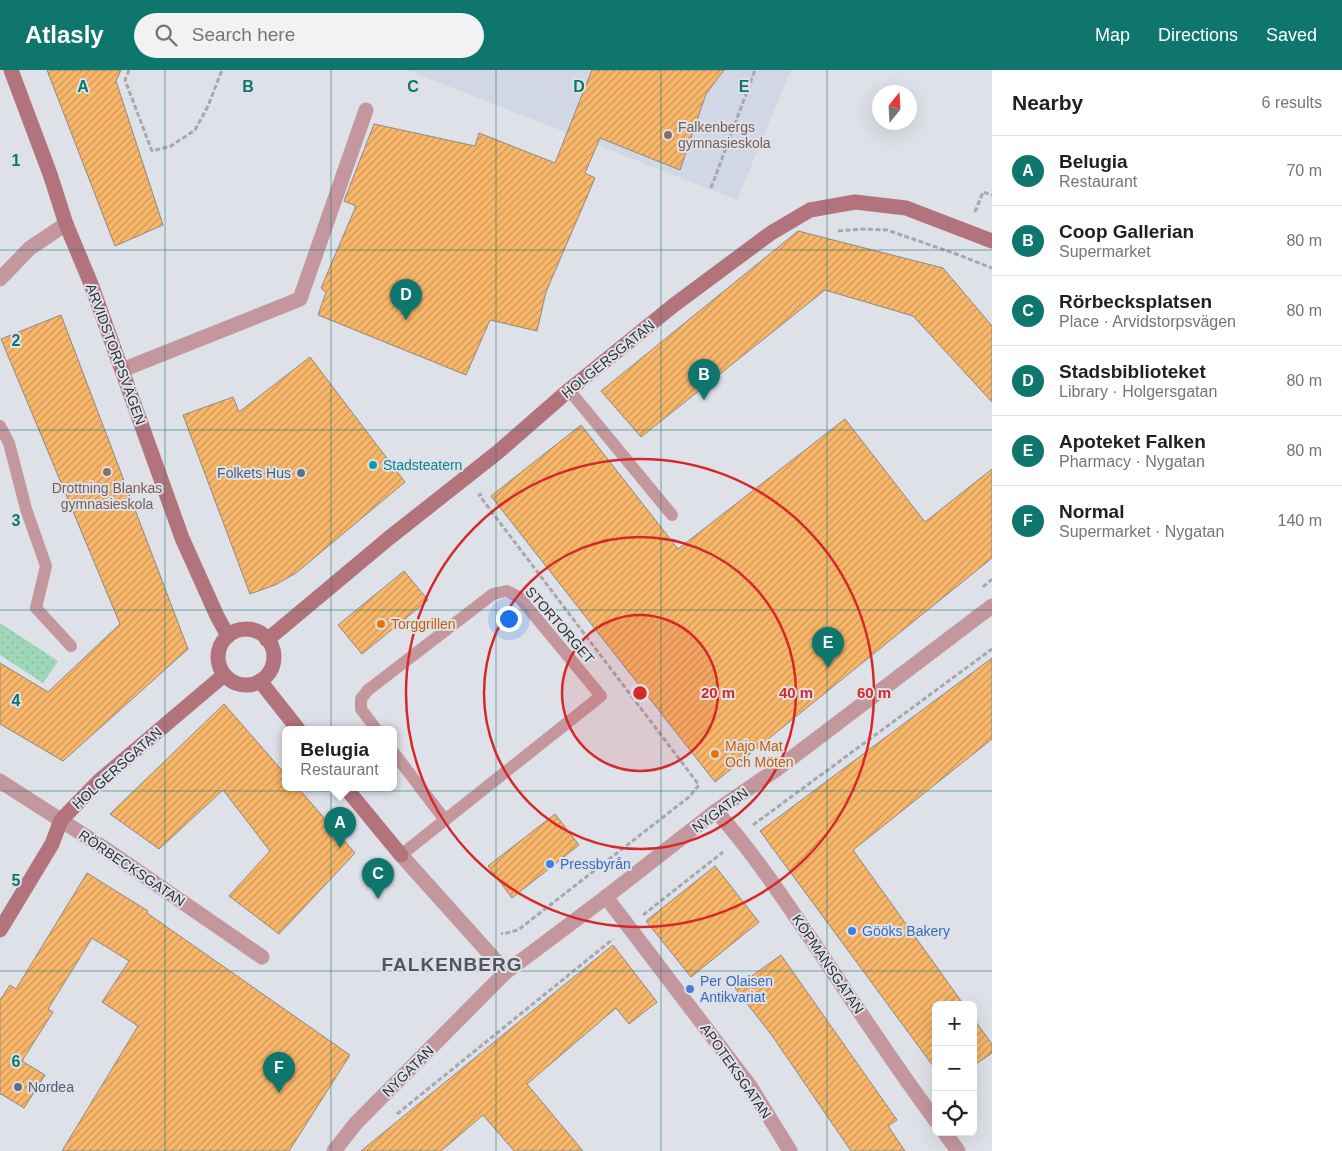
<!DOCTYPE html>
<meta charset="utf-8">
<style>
:root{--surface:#fff;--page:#f2f2f2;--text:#202124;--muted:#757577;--line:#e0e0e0;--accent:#0f766e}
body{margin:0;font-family:Arial,sans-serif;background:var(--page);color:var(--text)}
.controls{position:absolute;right:15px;bottom:15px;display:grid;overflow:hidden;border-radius:8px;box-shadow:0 5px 20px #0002}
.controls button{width:45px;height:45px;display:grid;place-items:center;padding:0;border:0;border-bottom:1px solid var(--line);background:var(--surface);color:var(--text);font:25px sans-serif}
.compass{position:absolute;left:872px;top:15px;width:45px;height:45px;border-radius:50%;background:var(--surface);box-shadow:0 5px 20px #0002;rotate:18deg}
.you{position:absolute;left:508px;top:548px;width:18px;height:18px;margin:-12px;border:4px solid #fff;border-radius:50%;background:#1a73e8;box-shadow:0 0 0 8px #1a73e833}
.badge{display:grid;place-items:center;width:32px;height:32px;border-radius:50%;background:var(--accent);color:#fff;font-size:16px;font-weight:700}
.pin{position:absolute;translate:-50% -41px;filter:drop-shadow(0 1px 2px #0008)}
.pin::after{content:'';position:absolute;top:26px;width:18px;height:15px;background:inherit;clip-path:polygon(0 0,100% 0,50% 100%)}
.popup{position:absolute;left:282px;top:656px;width:115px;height:65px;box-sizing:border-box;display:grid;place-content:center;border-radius:8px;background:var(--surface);filter:drop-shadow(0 1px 4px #0005);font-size:16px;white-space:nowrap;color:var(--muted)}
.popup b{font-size:19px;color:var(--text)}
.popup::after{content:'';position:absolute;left:50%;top:100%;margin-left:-10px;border:10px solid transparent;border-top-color:var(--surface)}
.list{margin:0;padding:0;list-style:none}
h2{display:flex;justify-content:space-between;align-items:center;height:65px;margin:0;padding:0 20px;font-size:21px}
h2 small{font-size:16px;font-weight:400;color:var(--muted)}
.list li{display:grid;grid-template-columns:32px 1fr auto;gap:15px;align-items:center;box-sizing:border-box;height:70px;padding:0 20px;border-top:1px solid var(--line)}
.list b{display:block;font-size:19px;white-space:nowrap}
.list p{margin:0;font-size:16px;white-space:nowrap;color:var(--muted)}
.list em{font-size:16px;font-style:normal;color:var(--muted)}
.icon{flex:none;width:28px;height:28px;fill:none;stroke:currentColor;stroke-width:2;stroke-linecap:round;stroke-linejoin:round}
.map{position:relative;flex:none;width:992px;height:1081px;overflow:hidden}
header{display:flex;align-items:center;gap:30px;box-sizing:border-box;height:70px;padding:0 25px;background:var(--accent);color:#fff}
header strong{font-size:24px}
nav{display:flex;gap:28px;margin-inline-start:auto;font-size:18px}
.search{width:350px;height:45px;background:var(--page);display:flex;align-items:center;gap:12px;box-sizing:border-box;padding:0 18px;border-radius:28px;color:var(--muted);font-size:19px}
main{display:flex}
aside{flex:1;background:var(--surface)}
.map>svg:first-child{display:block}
.built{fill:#d2d7e5}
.park{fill:url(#park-dots)}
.building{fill:url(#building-hatch);stroke:#8e8983}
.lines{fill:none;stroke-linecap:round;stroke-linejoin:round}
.path{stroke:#a5a8ad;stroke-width:3;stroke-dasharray:5 2.5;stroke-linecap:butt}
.lane{stroke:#c4979e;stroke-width:12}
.street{stroke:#c4979e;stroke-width:15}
.secondary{stroke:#b3737d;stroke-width:15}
.grid{fill:none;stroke:#0f766e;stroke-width:1;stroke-opacity:0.55}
.ring{fill:none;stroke:#d62828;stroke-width:2.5}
.education-dot{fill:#8d6e63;stroke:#dee1e8;stroke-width:2}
.culture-dot{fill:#0f9aa8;stroke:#dee1e8;stroke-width:2}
.service-dot{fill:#5c6f8a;stroke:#dee1e8;stroke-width:2}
.food-dot{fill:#e8710a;stroke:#dee1e8;stroke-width:2}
.shop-dot{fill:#3f7fe0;stroke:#dee1e8;stroke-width:2}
.labels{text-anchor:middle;stroke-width:4;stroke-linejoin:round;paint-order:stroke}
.education-label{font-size:14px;fill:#785e54;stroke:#dee1e8;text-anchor:start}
.street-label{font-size:14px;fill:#303134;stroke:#dee1e8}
.culture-label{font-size:14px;fill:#0d838f;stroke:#dee1e8;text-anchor:start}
.service-label{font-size:14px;fill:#4e5e75;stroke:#dee1e8;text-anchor:end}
.food-label{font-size:14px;fill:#c56008;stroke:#dee1e8;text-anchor:start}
.shop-label{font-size:14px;fill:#366cbe;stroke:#dee1e8;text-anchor:start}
.district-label{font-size:19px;font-weight:bold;letter-spacing:1px;fill:#52555b;stroke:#dee1e8}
.grid-label{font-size:16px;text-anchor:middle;font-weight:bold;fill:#0f766e;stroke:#dee1e8;stroke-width:4;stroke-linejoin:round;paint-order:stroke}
.centre{fill:#d62828;stroke:#dee1e8;stroke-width:2.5}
.ring-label{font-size:15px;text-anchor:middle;font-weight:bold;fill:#d62828;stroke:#dee1e8;stroke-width:4;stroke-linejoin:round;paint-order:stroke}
</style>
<header>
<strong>Atlasly</strong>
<div class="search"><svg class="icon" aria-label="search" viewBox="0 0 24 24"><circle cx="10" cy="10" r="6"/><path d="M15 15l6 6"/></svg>Search here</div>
<nav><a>Map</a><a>Directions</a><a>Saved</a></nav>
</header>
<main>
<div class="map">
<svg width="992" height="1081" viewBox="0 0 992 1081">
<defs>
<pattern id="park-dots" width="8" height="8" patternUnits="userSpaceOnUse" patternTransform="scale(1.25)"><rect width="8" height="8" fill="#9dd7b7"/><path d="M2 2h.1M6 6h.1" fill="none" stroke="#88b99e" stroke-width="1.8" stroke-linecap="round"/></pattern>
<pattern id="building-hatch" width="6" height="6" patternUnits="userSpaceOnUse" patternTransform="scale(1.25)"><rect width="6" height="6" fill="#f9b76a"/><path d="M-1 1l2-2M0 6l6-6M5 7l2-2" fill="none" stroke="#ca9558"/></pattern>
</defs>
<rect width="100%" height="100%" fill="#dee1e8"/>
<path class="built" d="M407 0H791L737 130Z"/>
<path class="park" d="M0 553 58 591 43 613 0 585Z"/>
<g class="building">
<path d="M47 0H121L116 11 163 155 115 176Z"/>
<path d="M592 0H724L706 24 680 100 600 68 585 103 595 108 546 222 537 261 490 250 466 305 318 245 326 222 321 218 356 136 344 131 374 54 475 76 479 63 555 93Z"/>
<path d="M798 161 943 198 992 256V332L913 246 825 220 641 367 601 321Z"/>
<path d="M61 245 188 579 63 691 0 654V593L48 622 120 554 1 269Z"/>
<path d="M310 287 405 412 296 503 275 515 250 524 183 345 233 327 239 342Z"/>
<path d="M845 349 925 452 992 399V488L715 712 491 426 581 355 678 479Z"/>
<path d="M404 501 428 530 362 584 338 555Z"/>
<path d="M992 588V669L853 780 964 935H936V1000L760 761Z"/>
<path d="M224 634 286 705V717H297L355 783 279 864 229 826 270 781 223 720 159 779 110 744Z"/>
<path d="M555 744 579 775 512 828 488 796Z"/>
<path d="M715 796 759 852 691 907 646 851Z"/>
<path d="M87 803 148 841 147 843 350 985 289 1081H62L138 956 102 932 129 891 92 868 48 939 53 942 22 991 45 1005 24 1038 1 1024 0 1025V930L10 915 16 919Z"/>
<path d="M613 875 657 932 629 954 616 938 527 1014 583 1081H514L483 1045 441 1081H361Z"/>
<path d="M781 885 897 1050 888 1056 905 1081H851L773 967 735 918Z"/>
<path d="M973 948 992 974V983L973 996Z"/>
</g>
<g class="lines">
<g class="path">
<path d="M129 0 125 10 152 81 171 76 195 60 208 36 222 0"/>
<path d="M711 118 755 0"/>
<path d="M975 142 983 122 992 125"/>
<path d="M838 161 861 159 887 160 959 185 992 198"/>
<path d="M482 424 479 425 699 715 689 727 518 860 503 864 501 863"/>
<path d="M983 517 992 509"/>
<path d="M753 755 992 579"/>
<path d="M643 845 723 782"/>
<path d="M397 1044 613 869"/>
</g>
<g class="lane">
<path d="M569 320 672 445"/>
<path d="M0 356 9 373 26 439 46 496 36 538 71 576"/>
<path d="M376 659 361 639V629L368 620 493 524 507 521 519 527 601 626 401 785"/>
<path d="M394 683 445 750"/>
</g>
<g class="street">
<path d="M0 209 30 178 66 154"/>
<path d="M122 300 300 229 366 40"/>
<path d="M0 711 104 778 262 887"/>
<path d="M716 741C752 781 781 825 811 869 852 930 892 992 936 1051"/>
<path d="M401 785 506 902 606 827 716 741 777 699 992 536"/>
<path d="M606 827 750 1016 790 1081"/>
<path d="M944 1062 958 1081"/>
<path d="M334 1081 356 1053 506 902"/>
</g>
<g class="secondary">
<path d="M11 0 50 104 66 154 91 214 182 468 217 546 228 566"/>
<circle cx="246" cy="587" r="28"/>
<path d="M267 570 389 468 498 382 569 320 674 235 771 163 810 140 855 132 906 138 992 171"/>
<path d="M260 611 298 659"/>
<path d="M345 717 401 785"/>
<path d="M0 860 52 774 61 750 99 711 224 605"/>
</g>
</g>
<path class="grid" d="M165 0V1081M331 0V1081M496 0V1081M661 0V1081M827 0V1081M0 180H992M0 360H992M0 540H992M0 721H992M0 901H992"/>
<circle cx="640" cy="623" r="78" fill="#d62828" fill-opacity=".12"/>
<g class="ring">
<circle cx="640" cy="623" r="78"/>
<circle cx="640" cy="623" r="156"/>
<circle cx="640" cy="623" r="234"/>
</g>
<g class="education-dot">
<circle cx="668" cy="65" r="5"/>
<circle cx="107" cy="402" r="5"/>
</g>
<circle class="culture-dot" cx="373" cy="395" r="5"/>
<g class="service-dot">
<circle cx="301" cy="403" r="5"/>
<circle cx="18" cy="1017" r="5"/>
</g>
<g class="food-dot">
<circle cx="381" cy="554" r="5"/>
<circle cx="715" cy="684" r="5"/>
</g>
<g class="shop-dot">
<circle cx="550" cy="794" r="5"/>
<circle cx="852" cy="861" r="5"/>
<circle cx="690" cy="919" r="5"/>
</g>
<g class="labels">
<g class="education-label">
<text x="678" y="62">Falkenbergs<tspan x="678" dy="16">gymnasieskola</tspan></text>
<text x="107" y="423" text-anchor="middle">Drottning Blankas<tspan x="107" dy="16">gymnasieskola</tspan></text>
</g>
<g class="street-label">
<text transform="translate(116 284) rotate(70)" y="5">ARVIDSTORPSVÄGEN</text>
<text transform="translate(608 289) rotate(-39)" y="5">HOLGERSGATAN</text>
<text transform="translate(560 555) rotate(49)" y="5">STORTORGET</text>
<text transform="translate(117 698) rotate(-42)" y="5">HOLGERSGATAN</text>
<text transform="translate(720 740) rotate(-36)" y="5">NYGATAN</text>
<text transform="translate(132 798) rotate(34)" y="5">RÖRBECKSGATAN</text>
<text transform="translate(828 894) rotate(56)" y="5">KÖPMANSGATAN</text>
<text transform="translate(408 1001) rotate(-45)" y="5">NYGATAN</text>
<text transform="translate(736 1001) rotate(55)" y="5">APOTEKSGATAN</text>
</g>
<g class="culture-label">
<text x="383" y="400">Stadsteatern</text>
</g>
<g class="service-label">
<text x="291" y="408">Folkets Hus</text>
<text x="28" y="1022" text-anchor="start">Nordea</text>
</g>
<g class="food-label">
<text x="391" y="559">Torggrillen</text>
<text x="725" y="681">Majo Mat<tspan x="725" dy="16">Och Möten</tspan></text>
</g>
<g class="shop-label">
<text x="560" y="799">Pressbyrån</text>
<text x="862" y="866">Gööks Bakery</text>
<text x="700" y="916">Per Olaisen<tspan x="700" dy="16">Antikvariat</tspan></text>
</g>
<g class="district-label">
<text x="452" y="901">FALKENBERG</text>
</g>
</g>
<g class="grid-label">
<text x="83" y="22">A</text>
<text x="248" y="22">B</text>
<text x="413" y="22">C</text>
<text x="579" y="22">D</text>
<text x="744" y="22">E</text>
<text x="16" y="96">1</text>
<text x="16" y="276">2</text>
<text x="16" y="456">3</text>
<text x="16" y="636">4</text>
<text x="16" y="816">5</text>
<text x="16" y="997">6</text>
</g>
<circle cx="640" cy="623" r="8" class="centre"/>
<g class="ring-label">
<text x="718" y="628">20 m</text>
<text x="796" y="628">40 m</text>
<text x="874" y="628">60 m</text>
</g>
</svg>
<div class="controls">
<button>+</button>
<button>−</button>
<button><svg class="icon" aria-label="locate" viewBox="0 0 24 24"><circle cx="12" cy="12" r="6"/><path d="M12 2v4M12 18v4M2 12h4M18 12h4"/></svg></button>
</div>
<svg class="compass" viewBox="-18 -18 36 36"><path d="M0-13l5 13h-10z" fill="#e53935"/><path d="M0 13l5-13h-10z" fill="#757577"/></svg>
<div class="you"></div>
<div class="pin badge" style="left:340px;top:778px">A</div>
<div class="popup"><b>Belugia</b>Restaurant</div>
<div class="pin badge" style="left:704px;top:330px">B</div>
<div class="pin badge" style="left:378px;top:829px">C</div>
<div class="pin badge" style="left:406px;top:250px">D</div>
<div class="pin badge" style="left:828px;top:598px">E</div>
<div class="pin badge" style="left:279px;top:1023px">F</div>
</div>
<aside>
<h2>Nearby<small>6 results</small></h2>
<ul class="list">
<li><span class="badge">A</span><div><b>Belugia</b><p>Restaurant</p></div><em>70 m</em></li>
<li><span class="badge">B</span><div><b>Coop Gallerian</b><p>Supermarket</p></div><em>80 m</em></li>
<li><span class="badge">C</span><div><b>Rörbecksplatsen</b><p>Place · Arvidstorpsvägen</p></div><em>80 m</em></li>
<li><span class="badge">D</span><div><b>Stadsbiblioteket</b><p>Library · Holgersgatan</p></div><em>80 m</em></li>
<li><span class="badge">E</span><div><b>Apoteket Falken</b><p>Pharmacy · Nygatan</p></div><em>80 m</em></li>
<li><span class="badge">F</span><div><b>Normal</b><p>Supermarket · Nygatan</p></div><em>140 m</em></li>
</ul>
</aside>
</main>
